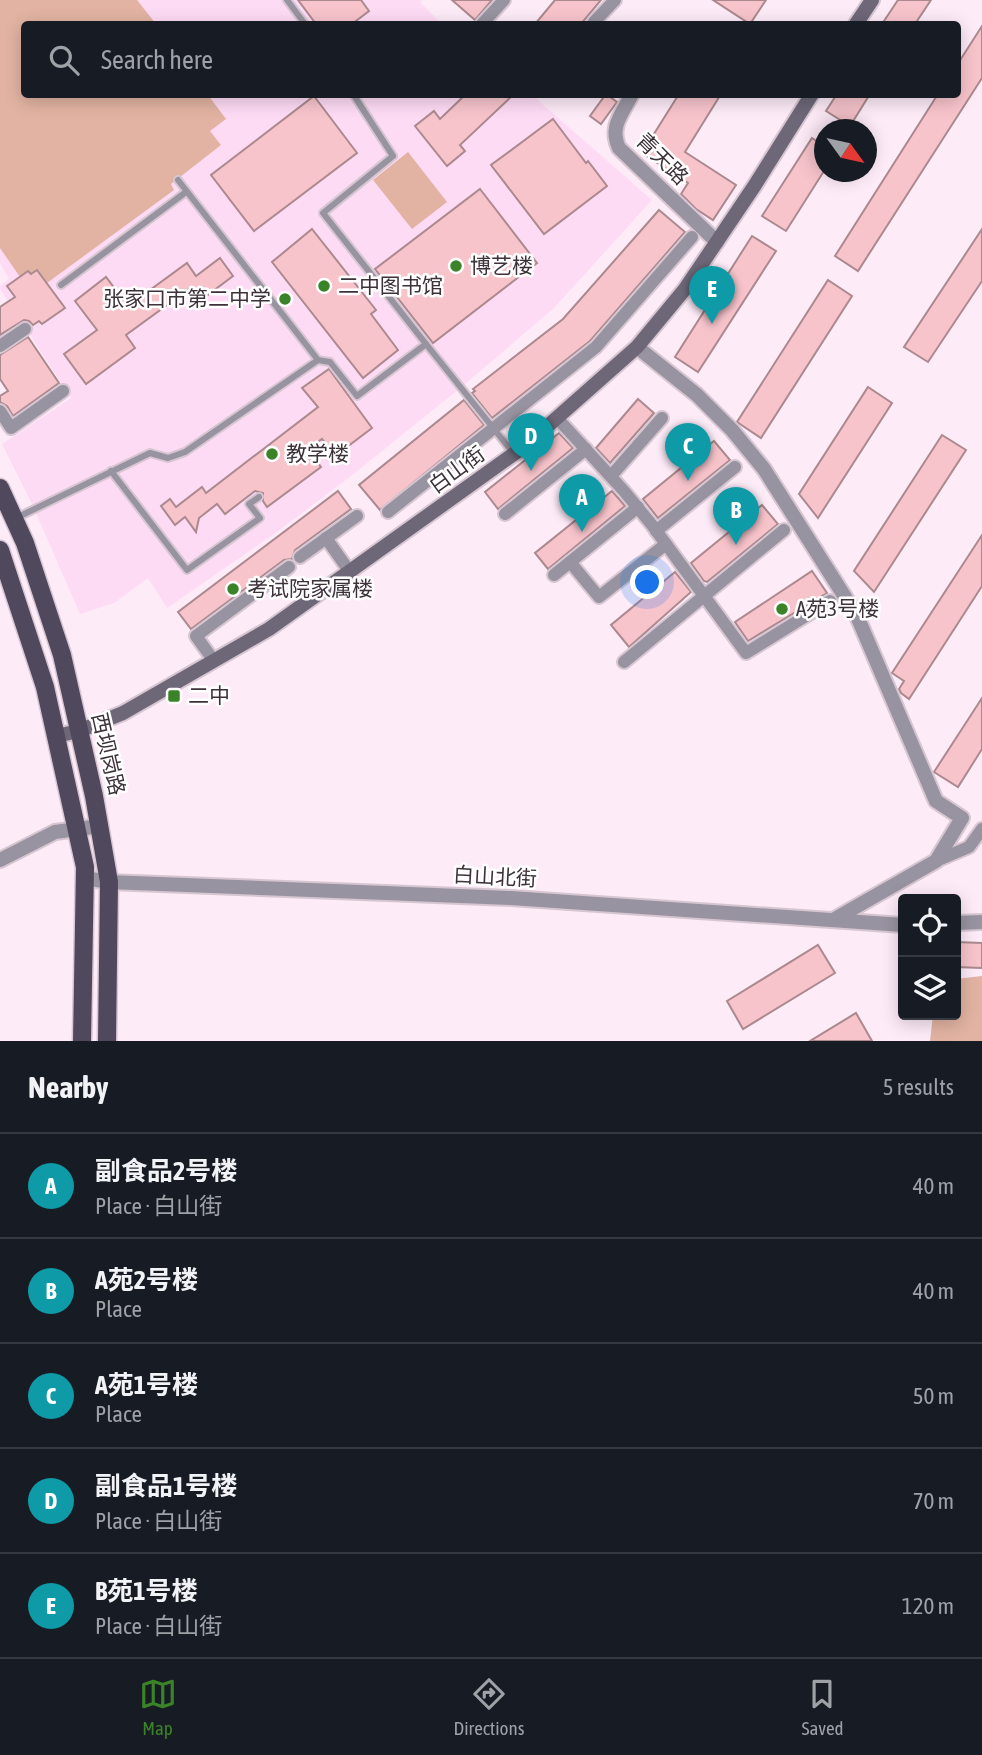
<!DOCTYPE html>
<meta charset="utf-8">
<style>
:root{--surface:#171b24;--page:#20242c;--text:#f1f3f6;--muted:#9ea1a6;--line:#363941;--accent:#3b8329}
body{margin:0;font-family:"Asap Condensed","Noto Sans SC",sans-serif;background:var(--page);color:var(--text)}
.controls{position:absolute;right:21px;bottom:21px;display:grid;overflow:hidden;border-radius:7px;box-shadow:0 4px 18px #0003}
.controls button{width:63px;height:63px;display:grid;place-items:center;padding:0;border:0;border-bottom:2px solid var(--line);background:var(--surface);color:var(--text);font:35px sans-serif}
.compass{position:absolute;left:814px;top:119px;width:63px;height:63px;border-radius:50%;background:var(--surface);box-shadow:0 4px 18px #0003;rotate:123deg}
.you{position:absolute;left:648px;top:583px;width:24px;height:24px;margin:-18px;border:5px solid #fff;border-radius:50%;background:#1a73e8;box-shadow:0 0 0 10px #1a73e833}
.badge{display:grid;place-items:center;width:46px;height:46px;border-radius:50%;background:var(--accent);color:#fff;font-size:23px;font-weight:700}
.pin{position:absolute;translate:-50% -58px;filter:drop-shadow(0 2px 4px #0008)}
.pin::after{content:'';position:absolute;top:37px;width:24px;height:21px;background:inherit;clip-path:polygon(0 0,100% 0,50% 100%)}
.list{margin:0;padding:0;list-style:none}
h2{display:flex;justify-content:space-between;align-items:center;height:91px;margin:0;padding:0 28px;font-size:30px}
h2 small{font-size:23px;font-weight:400;color:var(--muted)}
.list li{display:grid;grid-template-columns:46px 1fr auto;gap:21px;align-items:center;box-sizing:border-box;height:105px;padding:0 28px;border-top:2px solid var(--line)}
.list b{display:block;font-size:26px;white-space:nowrap}
.list p{margin:0;font-size:23px;white-space:nowrap;color:var(--muted)}
.list em{font-size:23px;font-style:normal;color:var(--muted)}
.icon{flex:none;width:38px;height:38px;fill:none;stroke:currentColor;stroke-width:2;stroke-linecap:round;stroke-linejoin:round}
.map{position:relative;flex:none;width:982px;height:1041px;overflow:hidden}
.search{position:absolute;background:var(--surface);box-shadow:0 4px 18px #0003;left:21px;right:21px;top:21px;height:77px;display:flex;align-items:center;gap:18px;box-sizing:border-box;padding:0 24px;border-radius:7px;color:var(--muted);font-size:26px}
.sheet{height:616px;background:var(--surface)}
nav{display:flex;justify-content:space-around;align-items:center;box-sizing:border-box;height:98px;border-top:2px solid var(--line);background:var(--surface);font-size:19px;color:var(--muted)}
nav a{display:grid;justify-items:center;gap:4px}
nav .on{color:var(--accent)}
.map>svg:first-child{display:block}
.built{fill:#fedbf5}
.green{fill:#e2b3a2}
.building{fill:#f8c4cc;stroke:#ab898e;stroke-width:2}
.lines{fill:none;stroke-linecap:round;stroke-linejoin:round}
.service-casing{stroke:#d7c6d2;stroke-width:10}
.minor-casing{stroke:#d7c6d2;stroke-width:16}
.tertiary-casing{stroke:#d7c6d2;stroke-width:18}
.secondary-casing{stroke:#d7c6d2;stroke-width:18}
.primary-casing{stroke:#d7c6d2;stroke-width:21}
.service{stroke:#9893a0;stroke-width:6}
.minor{stroke:#9893a0;stroke-width:12}
.tertiary{stroke:#9893a0;stroke-width:14}
.secondary{stroke:#6d6778;stroke-width:14}
.primary{stroke:#50485d;stroke-width:18}
.poi-dot{fill:#3b8329;stroke:#fff;stroke-width:2.5}
.labels{text-anchor:middle;stroke-width:5;stroke-linejoin:round;paint-order:stroke}
.street-label{font-size:21px;fill:#3d323a;stroke:#fff}
.poi-label{font-size:21px;fill:#3d323a;stroke:#fff;text-anchor:start}
</style>
<div class="map">
<svg width="982" height="1041" viewBox="0 0 982 1041">
<rect width="100%" height="100%" fill="#fdebf8"/>
<path class="built" d="M0 0H422L420 2 442 24H24V94L532 95 652 200 554 308 464 385 351 476 277 532 167 608 148 578 114 603 80 614 32 504 2 444 71 398 0 289V286L9 279 0 263Z"/>
<g class="green">
<path d="M0 0H137L156 24H24V94L208 95 226 119 210 131 221 145 171 184 174 190 47 283 37 270 31 274 28 271 20 277 0 248Z"/>
<path d="M408 152 447 202 412 229 373 180Z"/>
<path d="M982 976V1041H930L933 1015H956V979Z"/>
</g>
<g class="building">
<path d="M298 0H361L369 11 352 24H316Z"/>
<path d="M452 0H492L475 20Z"/>
<path d="M555 0H601L581 24H535Z"/>
<path d="M713 0H766L750 24Z"/>
<path d="M898 0H931L915 24H882Z"/>
<path d="M982 26V78L858 271 835 256 938 94H957V65Z"/>
<path d="M466 94H514L460 145 465 151 447 166 415 126 434 111 440 119Z"/>
<path d="M606 94 617 102 601 124 590 116Z"/>
<path d="M679 94H721L685 152 736 185 713 220 696 209 681 194 688 183 642 153Z"/>
<path d="M837 94H870L850 126 826 111Z"/>
<path d="M314 96 357 153 254 231 211 175Z"/>
<path d="M553 119 586 163 588 161 607 186 544 234 491 165Z"/>
<path d="M812 138 824 146V171L786 231 762 216Z"/>
<path d="M480 189 537 263 433 343 375 269Z"/>
<path d="M659 210 685 232 590 341 492 418 472 393 475 391 473 389 563 319Z"/>
<path d="M312 229 376 310 371 314 398 350 363 378 272 262Z"/>
<path d="M982 229V281L928 362 904 347Z"/>
<path d="M752 236 776 251 698 372 675 357Z"/>
<path d="M220 258 233 276 201 300 192 287 126 335 135 348 86 384 64 354 97 330 75 301 106 277 128 306 187 263 196 276Z"/>
<path d="M37 270 65 308 42 324 39 321 33 325 29 321 24 320 0 335V307L15 297 7 286 28 271 31 274Z"/>
<path d="M828 280 852 296 761 438 737 422Z"/>
<path d="M28 337 59 383 13 416 7 406 0 402V396L8 391 0 379V355Z"/>
<path d="M329 369 372 428 335 456 322 439 308 449 321 467 267 507 263 501V493L255 491 225 514 217 504 199 518 196 532 185 517 175 525 161 506 170 499 176 507 202 487 206 493 318 407 302 388Z"/>
<path d="M868 387 892 403 818 518 799 494Z"/>
<path d="M638 399 654 413 610 463 596 448Z"/>
<path d="M464 400 484 425 380 510 359 485Z"/>
<path d="M559 433 573 448 498 509 485 492Z"/>
<path d="M942 435 966 450 874 592 854 571Z"/>
<path d="M714 441 730 460 658 518 643 499Z"/>
<path d="M338 491 351 509 295 550 292 559 284 560 191 629 178 612Z"/>
<path d="M612 491 625 506 548 569 535 553Z"/>
<path d="M762 505 778 524 707 582 704 581 691 563Z"/>
<path d="M982 535V586L909 699 901 693 899 689 904 681 892 673Z"/>
<path d="M812 571 827 593 748 641 735 622Z"/>
<path d="M675 572 691 592 629 647 611 625Z"/>
<path d="M982 698V749L958 787 934 772Z"/>
<path d="M956 942 982 943V968L956 967Z"/>
<path d="M818 945 835 973 743 1029 727 1001Z"/>
<path d="M856 1013 872 1041H810Z"/>
</g>
<g class="lines">
<defs>
<g id="service">
<path d="M287 0 305 24"/>
<path d="M61 285 186 192"/>
<path d="M426 344 514 454"/>
<path d="M318 360 330 362 357 396 426 344 323 213 393 156 353 94"/>
<path d="M111 471 187 570 260 518 249 504 259 497"/>
<path d="M16 518 150 453 168 458 185 452 318 360 178 180"/>
</g>
<g id="minor">
<path d="M482 24 504 0"/>
<path d="M597 24 594 22 615 0"/>
<path d="M0 346 25 329"/>
<path d="M0 411 11 428 63 391"/>
<path d="M557 418 624 491 652 525 746 653 830 601"/>
<path d="M611 476 662 418"/>
<path d="M388 512 596 347 692 237"/>
<path d="M505 514 586 449"/>
<path d="M656 531 735 467"/>
<path d="M326 538 350 572"/>
<path d="M300 557 357 516"/>
<path d="M570 562 599 597 666 544"/>
<path d="M554 575 638 507"/>
<path d="M214 661 196 636 289 567"/>
<path d="M624 662 784 530"/>
<path d="M936 861 969 847 982 829"/>
</g>
<g id="tertiary">
<path d="M632 94C622 114 609 127 619 148L717 242"/>
<path d="M637 347 697 395 732 430 764 469 857 616 936 801 962 818 936 861 833 920"/>
<path d="M0 860 55 832 100 826"/>
<path d="M85 878 109 882 511 898 903 925"/>
<path d="M956 923 982 922"/>
</g>
<g id="secondary">
<path d="M856 24 872 0"/>
<path d="M56 736 79 731 123 713 269 629 525 446 637 347 685 289 755 185 812 94"/>
</g>
<g id="primary">
<path d="M0 488 25 543 62 655 94 796 109 882 107 1041"/>
<path d="M0 550 45 687 85 867 82 1041"/>
</g>
</defs>
<use href="#service" class="service-casing"/>
<use href="#minor" class="minor-casing"/>
<use href="#tertiary" class="tertiary-casing"/>
<use href="#secondary" class="secondary-casing"/>
<use href="#primary" class="primary-casing"/>
<use href="#service" class="service"/>
<use href="#minor" class="minor"/>
<use href="#tertiary" class="tertiary"/>
<use href="#secondary" class="secondary"/>
<use href="#primary" class="primary"/>
</g>
<g class="poi-dot">
<circle cx="456" cy="266" r="7"/>
<circle cx="324" cy="286" r="7"/>
<circle cx="285" cy="299" r="7"/>
<circle cx="272" cy="454" r="7"/>
<circle cx="233" cy="589" r="7"/>
<circle cx="782" cy="609" r="7"/>
<rect x="167" y="689" width="14" height="14" rx="3.5"/>
</g>
<g class="labels">
<g class="street-label">
<text transform="translate(662 159) rotate(45)" y="7">青天路</text>
<text transform="translate(457 470) rotate(-36)" y="7">白山街</text>
<text transform="translate(108 754) rotate(77)" y="7">西坝岗路</text>
<text transform="translate(495 877) rotate(3)" y="7">白山北街</text>
</g>
<g class="poi-label">
<text x="470" y="273">博艺楼</text>
<text x="338" y="293">二中图书馆</text>
<text x="271" y="306" text-anchor="end">张家口市第二中学</text>
<text x="286" y="461">教学楼</text>
<text x="247" y="596">考试院家属楼</text>
<text x="796" y="616">A苑3号楼</text>
<text x="188" y="703">二中</text>
</g>
</g>
</svg>
<div class="controls">
<button><svg class="icon" aria-label="locate" viewBox="0 0 24 24"><circle cx="12" cy="12" r="6"/><path d="M12 2v4M12 18v4M2 12h4M18 12h4"/></svg></button>
<button><svg class="icon" aria-label="layers" viewBox="0 0 24 24"><path d="M12 4l9 5-9 5-9-5zM3 14l9 5 9-5"/></svg></button>
</div>
<svg class="compass" viewBox="-18 -18 36 36"><path d="M0-13l5 13h-10z" fill="#e53935"/><path d="M0 13l5-13h-10z" fill="#9ea1a6"/></svg>
<div class="you"></div>
<div class="pin badge" style="left:582px;top:532px;background:#0f9aa8">A</div>
<div class="pin badge" style="left:736px;top:545px;background:#0f9aa8">B</div>
<div class="pin badge" style="left:688px;top:481px;background:#0f9aa8">C</div>
<div class="pin badge" style="left:531px;top:471px;background:#0f9aa8">D</div>
<div class="pin badge" style="left:712px;top:324px;background:#0f9aa8">E</div>
<div class="search"><svg class="icon" aria-label="search" viewBox="0 0 24 24"><circle cx="10" cy="10" r="6"/><path d="M15 15l6 6"/></svg>Search here</div>
</div>
<section class="sheet">
<h2>Nearby<small>5 results</small></h2>
<ul class="list">
<li><span class="badge" style="background:#0f9aa8">A</span><div><b>副食品2号楼</b><p>Place · 白山街</p></div><em>40 m</em></li>
<li><span class="badge" style="background:#0f9aa8">B</span><div><b>A苑2号楼</b><p>Place</p></div><em>40 m</em></li>
<li><span class="badge" style="background:#0f9aa8">C</span><div><b>A苑1号楼</b><p>Place</p></div><em>50 m</em></li>
<li><span class="badge" style="background:#0f9aa8">D</span><div><b>副食品1号楼</b><p>Place · 白山街</p></div><em>70 m</em></li>
<li><span class="badge" style="background:#0f9aa8">E</span><div><b>B苑1号楼</b><p>Place · 白山街</p></div><em>120 m</em></li>
</ul>
</section>
<nav>
<a class="on"><svg class="icon" aria-label="map" viewBox="0 0 24 24"><path d="M3 6l6-2 6 2 6-2v14l-6 2-6-2-6 2zM9 4v14M15 6v14"/></svg>Map</a>
<a><svg class="icon" aria-label="directions" viewBox="0 0 24 24"><path d="M12 3l9 9-9 9-9-9zM9 14v-3h6M13 9l2 2-2 2"/></svg>Directions</a>
<a><svg class="icon" aria-label="saved" viewBox="0 0 24 24"><path d="M7 4h10v16l-5-4-5 4z"/></svg>Saved</a>
</nav>
